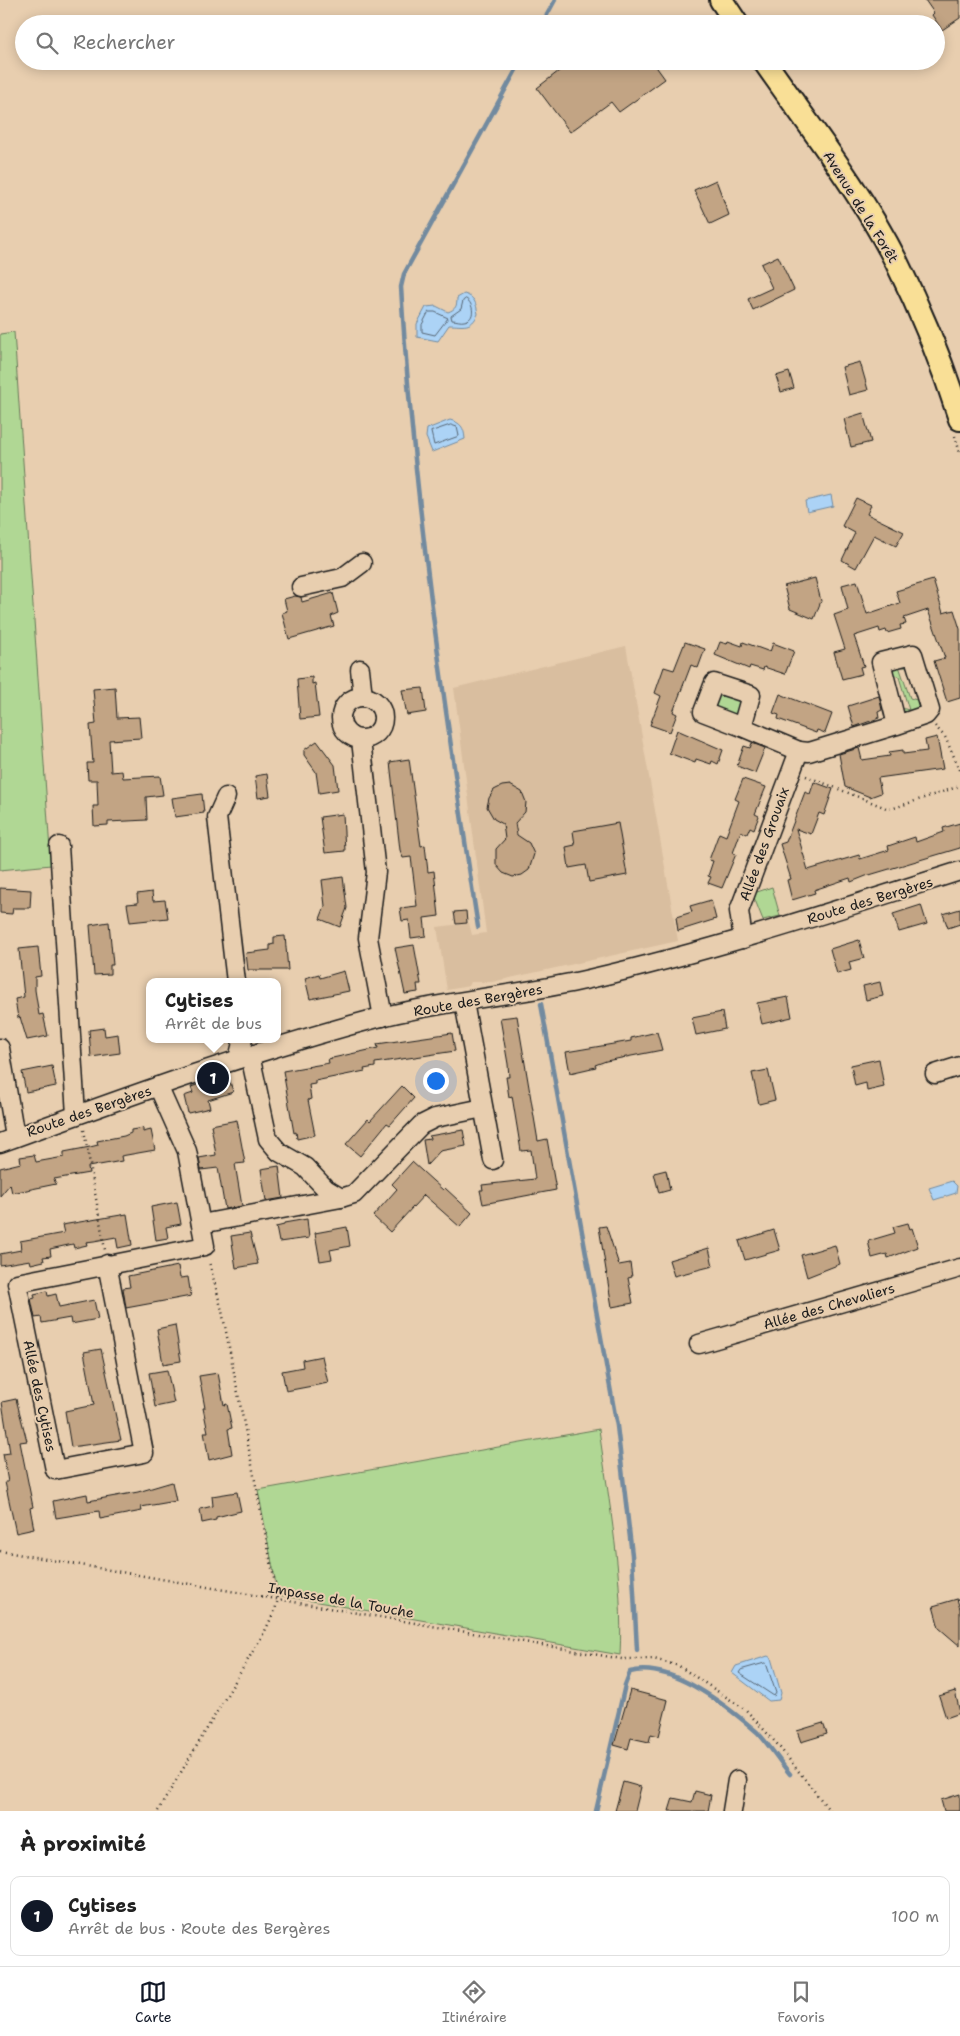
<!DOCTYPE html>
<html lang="fr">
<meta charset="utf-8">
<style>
:root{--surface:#fff;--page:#f2f2f2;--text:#222;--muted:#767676;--line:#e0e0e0;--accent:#111827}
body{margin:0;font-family:"Shantell Sans",sans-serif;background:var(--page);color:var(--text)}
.you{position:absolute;left:435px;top:1080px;width:18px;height:18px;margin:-12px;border:4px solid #fff;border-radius:50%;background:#1a73e8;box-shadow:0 0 0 8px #1a73e833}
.badge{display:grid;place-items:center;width:32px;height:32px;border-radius:50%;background:var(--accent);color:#fff;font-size:16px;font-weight:700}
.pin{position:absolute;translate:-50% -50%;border:2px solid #fff;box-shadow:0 1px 5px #0006}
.popup{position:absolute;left:146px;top:978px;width:135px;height:65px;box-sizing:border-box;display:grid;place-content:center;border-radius:10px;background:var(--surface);filter:drop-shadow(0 1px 4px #0005);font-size:16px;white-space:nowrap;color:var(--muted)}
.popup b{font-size:19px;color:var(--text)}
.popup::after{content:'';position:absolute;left:50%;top:100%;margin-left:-10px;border:10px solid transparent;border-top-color:var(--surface)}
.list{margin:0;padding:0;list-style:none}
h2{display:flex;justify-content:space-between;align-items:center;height:65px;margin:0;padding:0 20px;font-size:21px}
h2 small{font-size:16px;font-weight:400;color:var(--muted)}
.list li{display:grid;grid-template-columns:32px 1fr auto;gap:15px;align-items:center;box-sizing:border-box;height:80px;margin:0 10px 10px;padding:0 10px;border:1px solid var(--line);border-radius:10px}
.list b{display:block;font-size:19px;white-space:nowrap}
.list p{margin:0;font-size:16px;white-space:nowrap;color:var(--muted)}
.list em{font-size:16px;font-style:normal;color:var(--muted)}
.icon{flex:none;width:28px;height:28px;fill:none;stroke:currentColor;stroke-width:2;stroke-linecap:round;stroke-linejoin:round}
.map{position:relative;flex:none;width:960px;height:1811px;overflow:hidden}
.search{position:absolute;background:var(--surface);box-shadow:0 2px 12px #0003;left:15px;right:15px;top:15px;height:55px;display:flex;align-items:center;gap:12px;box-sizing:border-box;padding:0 18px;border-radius:28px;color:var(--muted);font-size:19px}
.sheet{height:155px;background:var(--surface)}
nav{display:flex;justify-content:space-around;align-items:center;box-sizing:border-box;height:70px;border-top:1px solid var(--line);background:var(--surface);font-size:14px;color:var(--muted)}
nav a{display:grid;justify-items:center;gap:2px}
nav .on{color:var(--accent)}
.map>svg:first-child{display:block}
.built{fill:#d9be9f}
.green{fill:#b0d794;stroke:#667a58}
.water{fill:#acd3f6;stroke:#728a9f}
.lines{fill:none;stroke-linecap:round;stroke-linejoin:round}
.shore{stroke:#566573;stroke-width:1}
.stream{stroke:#728a9f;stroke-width:4.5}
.building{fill:#c2a484;stroke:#1c1c1c}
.minor-casing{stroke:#1c1c1c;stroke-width:21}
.major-casing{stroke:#1c1c1c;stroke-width:26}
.path{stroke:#1c1c1c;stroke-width:2.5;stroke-dasharray:1 4;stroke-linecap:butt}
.minor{stroke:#e8ceaf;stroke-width:18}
.major{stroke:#f9df96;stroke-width:22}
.labels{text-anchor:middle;stroke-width:4;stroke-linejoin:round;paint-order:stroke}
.street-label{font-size:14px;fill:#1c1c1c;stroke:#e8ceaf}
</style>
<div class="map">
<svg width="960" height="1811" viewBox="0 0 960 1811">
<rect width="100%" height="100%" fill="#e8ceaf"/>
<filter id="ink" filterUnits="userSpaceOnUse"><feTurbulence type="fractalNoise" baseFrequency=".02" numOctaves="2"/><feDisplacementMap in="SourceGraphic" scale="10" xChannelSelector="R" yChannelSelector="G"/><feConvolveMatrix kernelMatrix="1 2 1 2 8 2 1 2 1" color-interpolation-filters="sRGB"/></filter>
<g filter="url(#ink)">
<path class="built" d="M626 646 678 941 492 982H471L469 986 447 990 437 927 469 923 472 935 486 933 454 688Z"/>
<g class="green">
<path d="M14 332 51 865 0 870V334Z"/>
<path d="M905 663 909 664V668L899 666 910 698 920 701 921 713 906 717 902 715 901 708 909 710 899 677 888 671 890 668Z"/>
<path d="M715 692 742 699 734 718 711 710Z"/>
<path d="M772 887 780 916 763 920 753 895 754 893Z"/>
<path d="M599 1429C609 1504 624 1579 620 1655L278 1595 258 1490Z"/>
</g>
<g class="water">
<path d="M464 294C475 297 476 303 478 314 471 329 464 325 449 325L438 341 417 337V324L426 307 436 306 448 312C456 309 457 306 457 298Z"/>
<path d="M450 420C461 423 464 427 465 439L432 452 426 437 427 429Z"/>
<path d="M831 495 833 506 807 512 805 501Z"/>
<path d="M952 1181 957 1186 956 1193 934 1200 929 1188Z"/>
<path d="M768 1656 771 1658 781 1693 779 1700 769 1701 732 1673 736 1666Z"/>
</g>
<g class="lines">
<g class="shore">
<path d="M466 299C474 303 476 320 464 321 461 322 456 320 452 320L451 316 461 309 463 301Z"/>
<path d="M429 312H435L448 318 435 335 422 332V325Z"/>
<path d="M451 425 457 427 459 436 434 445 431 432Z"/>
<path d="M766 1663 776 1693 774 1696 739 1673 741 1670Z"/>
</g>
<g class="stream">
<path d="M542 24 555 0"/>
<path d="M478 927C445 712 414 503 401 287L404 274 521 61"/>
<path d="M541 1004 617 1426 632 1555 637 1650"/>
<path d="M596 1811 625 1685 630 1672C671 1661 727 1706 757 1732 769 1744 779 1761 790 1774"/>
</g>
</g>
<g class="building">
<path d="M925 0H960V18L942 30 932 15 934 13Z"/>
<path d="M572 61H652L665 79 619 112 611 102 570 132 537 88Z"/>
<path d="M716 180 729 215 710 224 694 190Z"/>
<path d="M778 256 794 290 753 310 748 299 772 288 761 264Z"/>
<path d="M860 362 868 390 849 395 842 367Z"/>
<path d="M789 372 794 388 781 392 776 376Z"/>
<path d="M863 413 871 442 851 447 844 419Z"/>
<path d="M856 498 871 505 867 514 904 532 896 546 874 535 856 568 842 560 855 533 842 526Z"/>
<path d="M815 578 821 601 814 619 790 609 784 586Z"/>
<path d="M933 580 943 613 954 610 960 629V698L947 702 934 661 945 658 928 610 904 618 906 624 900 625 901 629 887 633 886 630 880 632 879 628 854 636 864 666 860 667 862 674 842 679 834 652 845 649 834 615 848 610 842 585 857 581 867 614 900 603 896 591Z"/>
<path d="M333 593 338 613 331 616 334 626 289 639 282 613 287 611 284 599 295 596 301 597 302 602Z"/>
<path d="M728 641 742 646 743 642 770 652 773 643 794 651 785 674 764 667 763 670 750 666 749 669 715 655 720 642 727 644Z"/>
<path d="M685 642 705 649 698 668 691 665 673 712 677 714 670 732 650 725 661 696 655 693 664 667 674 670Z"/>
<path d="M312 677V684L315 683 319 717 300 719 297 679Z"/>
<path d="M115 687 117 718 139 717 141 738 109 740 111 772 122 771 123 778 160 776 163 795 146 797 147 820 108 822V825L94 826 93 806H98L97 780H88L87 763H93L90 725 96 724 93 689Z"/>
<path d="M423 688 426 712 407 715 402 690Z"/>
<path d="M780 694 832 714 825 733 817 730 816 733 778 719 779 715 773 713Z"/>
<path d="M879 696 882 710 878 712 879 718 854 727 848 706Z"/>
<path d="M677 730 723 750 718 764 712 761 711 764 696 759 695 763 669 753Z"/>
<path d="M937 737 943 769 878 778 881 793 870 797 845 787 839 754 859 748 862 760 890 756 889 752 903 750V754L927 751 925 740Z"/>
<path d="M317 741 335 765 338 790 319 793 316 772 304 755V750Z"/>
<path d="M752 743 765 748 755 773 737 766 744 746 750 748Z"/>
<path d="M409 759 421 846 425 845 428 872 434 871 439 916 424 918 426 936 411 938 409 920 402 921 400 908 417 906 411 857 403 858 400 850 390 762Z"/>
<path d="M267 774 270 796 258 798 255 776Z"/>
<path d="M743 779 766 787 755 814 759 816 754 829 750 827 747 834 741 831 733 853 736 854 722 888 708 883 711 877 708 876 713 861 709 860 719 833 726 836 739 801 735 799Z"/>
<path d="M814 782 833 789 824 815 819 813 811 834 796 829 808 870 859 855 860 859 889 850 888 846 915 837 916 842 944 832 943 828 960 823V848L866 876 851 882 850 878 814 890 815 893 792 900 787 880 791 879 780 844 786 842 805 792 810 794Z"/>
<path d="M510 785 522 792 526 802 525 812 515 823 517 835 529 843 534 854 529 870 522 875 513 877 503 873 496 865V849L505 839 503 824 494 819 487 807 489 798 494 790 502 786Z"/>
<path d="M202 794 204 813 175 817 172 798Z"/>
<path d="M343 814 345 851 325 853 320 817Z"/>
<path d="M618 823 627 875 589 882 586 865 569 868 566 847 575 845 573 831Z"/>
<path d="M343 877 347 908 340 927 320 919 325 906 322 880Z"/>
<path d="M0 888 31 890 30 908H13L12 914 0 913Z"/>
<path d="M152 892 153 901 165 900 168 918 130 922 127 904 138 903 137 894Z"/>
<path d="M711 900 716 919 678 931 676 917 692 912 690 906Z"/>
<path d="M921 905 927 924 899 932 893 914Z"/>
<path d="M960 909V924L948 928 943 914Z"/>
<path d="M466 911 467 923 456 924 454 912Z"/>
<path d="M109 922 113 965H110V974L94 975 90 925Z"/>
<path d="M285 936 288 970H248L246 953 270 950V945L274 944V937Z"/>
<path d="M859 940 864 958 849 962 851 970 837 974 830 949Z"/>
<path d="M414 945 421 984H417L418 992 405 994 395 948Z"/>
<path d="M38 947 41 976 35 977V990L39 1015 43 1014 48 1036 27 1040 20 1017 18 1018 15 999 24 997 19 949Z"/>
<path d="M344 971 349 991 310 999 305 978 319 974 320 978Z"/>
<path d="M880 982 883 996 866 1000 863 986Z"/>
<path d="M788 997 792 1017 762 1024 757 1003Z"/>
<path d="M722 1012 725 1029 696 1035 692 1018Z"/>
<path d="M517 1016 538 1141 547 1139 556 1190 483 1204 480 1190H483L482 1185 535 1179 531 1150 521 1151 512 1096 509 1097 506 1077H509L508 1064 500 1018Z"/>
<path d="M104 1028 105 1036 118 1034 120 1053 91 1057 89 1030Z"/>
<path d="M657 1032 662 1050 606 1061 595 1065 596 1067 570 1073 566 1052 631 1041V1038Z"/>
<path d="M452 1033 455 1051 375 1063V1067L364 1069 365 1071 315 1081V1084L309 1085 311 1099 308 1100 315 1135 297 1139 296 1132 294 1133 283 1071 329 1063 328 1059 378 1048 377 1044Z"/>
<path d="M879 1059 884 1087 867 1091 866 1083 855 1086 851 1065Z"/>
<path d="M52 1066 56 1086 26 1092 22 1072Z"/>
<path d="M768 1070 775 1100 759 1104 752 1073Z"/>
<path d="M228 1074 233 1092 208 1100 210 1108 188 1113 184 1096 193 1093 191 1087Z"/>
<path d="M402 1086 414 1098 390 1125 387 1123 360 1156 346 1144 368 1119 370 1121Z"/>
<path d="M237 1120 245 1163 235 1164 242 1206 225 1209 218 1168 201 1170 199 1158 216 1155 211 1125Z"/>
<path d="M143 1128V1132L151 1130 155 1150 121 1156 122 1161 88 1167 89 1173 54 1179 56 1184 12 1193 10 1184 0 1196V1168L21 1163 20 1157 34 1155 36 1162 64 1157V1152L90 1147 98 1145 97 1141 124 1136 131 1133V1130Z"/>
<path d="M463 1130 466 1146 440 1151 427 1165 423 1140 430 1139 429 1136Z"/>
<path d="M412 1162 443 1190 445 1188 472 1213 460 1227 424 1195 390 1232 373 1216 397 1189 392 1184Z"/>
<path d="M279 1166 283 1198 266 1201 261 1169Z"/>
<path d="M666 1170 670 1190 659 1193 654 1173Z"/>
<path d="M177 1202 181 1224 166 1227 168 1238 156 1240 151 1207Z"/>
<path d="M127 1214 132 1245 118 1248 116 1237 94 1241 86 1242 87 1245 74 1248 73 1244 50 1249 51 1256 43 1257 44 1261 31 1264 30 1260 0 1265V1254L21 1250 20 1241 64 1233 62 1225Z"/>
<path d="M307 1219 309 1238 279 1242 276 1227 284 1225V1223Z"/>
<path d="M908 1223 910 1229 912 1228 918 1247 888 1258 887 1254 872 1258 868 1241 895 1233 893 1227Z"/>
<path d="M606 1226 619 1265 630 1263 632 1277 628 1278 633 1303 612 1307 599 1227Z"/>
<path d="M347 1227 350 1246 330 1250 332 1259 320 1261 315 1233Z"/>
<path d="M774 1230 780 1250 745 1260 739 1241Z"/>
<path d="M250 1233 258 1264 236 1268 231 1236Z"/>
<path d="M835 1245 840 1264 807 1277 801 1255Z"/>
<path d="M709 1248 713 1266 674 1276 669 1260Z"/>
<path d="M178 1266 180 1278 188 1277 191 1296 126 1308 123 1288 130 1287 128 1276Z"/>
<path d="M47 1291 48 1296 56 1294 59 1307 94 1300 98 1319 71 1324 70 1318 42 1323 41 1317 35 1318 31 1299 35 1298 34 1294Z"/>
<path d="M175 1325 181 1361 163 1364 157 1329Z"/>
<path d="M101 1349 121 1440 71 1447 65 1411 94 1405 84 1352Z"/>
<path d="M322 1356 328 1383 286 1391 282 1371 303 1367 302 1360Z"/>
<path d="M167 1370 174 1403 155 1407 149 1373Z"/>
<path d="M218 1373 224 1405 227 1404 232 1428 228 1429 232 1454 209 1460 204 1432H208L203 1408H205L199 1376Z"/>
<path d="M16 1399 27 1441 20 1442 33 1507 30 1508 34 1529 16 1533 5 1482H8L3 1454 10 1453 2 1402Z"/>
<path d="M172 1482 176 1501 141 1507 142 1511 100 1519 99 1511 56 1518 53 1501 87 1494 88 1501 138 1492Z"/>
<path d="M237 1492 241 1511 216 1517V1520L202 1523 200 1509 213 1506 212 1496Z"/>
<path d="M957 1599 960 1609V1646L939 1628 933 1606Z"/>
<path d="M630 1690 668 1700 659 1736 651 1734 649 1742 631 1738 628 1749 614 1745Z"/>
<path d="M955 1691 960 1713 946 1718 939 1696Z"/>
<path d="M823 1723 827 1734 801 1742 797 1731Z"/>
<path d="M623 1782 641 1787 635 1811H615Z"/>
<path d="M695 1791 711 1795 708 1811H669L673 1798 692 1802Z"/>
<path d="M960 1794V1811H944L941 1800Z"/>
</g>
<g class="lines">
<defs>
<g id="minor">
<path d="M301 587 342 578 362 563"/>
<path d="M360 669 363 697"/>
<circle cx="362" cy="718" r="21"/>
<path d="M742 727 703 712 714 683 751 695 742 727 799 751"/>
<path d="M361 740 376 872 368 938 383 1017"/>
<path d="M226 797 217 817 236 982"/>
<path d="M59 846 76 1115"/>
<path d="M743 939 739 911 799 751 809 752 897 725 881 662 913 654 930 710 926 715 897 725"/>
<path d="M464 1002 493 1160"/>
<path d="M0 1048 15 1137"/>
<path d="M250 1055 268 1139 279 1152 305 1167 326 1189 341 1198 354 1194 421 1125 435 1118 483 1108"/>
<path d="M238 1059 243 1039"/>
<path d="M935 1074 960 1066"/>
<path d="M0 1143C126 1097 252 1051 381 1017 449 1000 520 995 589 979 715 950 837 910 960 871"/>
<path d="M201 1224 341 1198"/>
<path d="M107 1264 144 1453 55 1470 17 1283 205 1246 187 1151 158 1086"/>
<path d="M699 1344 960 1268"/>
<path d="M732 1811 737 1780"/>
</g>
<g id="major">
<path d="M721 0 737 24"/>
<path d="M764 61C809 126 860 190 896 261 921 311 943 365 960 419"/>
</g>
</defs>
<use href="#minor" class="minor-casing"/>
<use href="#major" class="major-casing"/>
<g class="path">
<path d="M955 436 960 453"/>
<path d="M935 726 945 737 960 770"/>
<path d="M806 776 886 808H894L960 786"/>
<path d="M84 1130 105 1250"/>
<path d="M0 1551 622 1659H654L679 1666 746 1710 777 1744 830 1811"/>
<path d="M158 1811 265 1631 275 1610 278 1599 222 1311 209 1262"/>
</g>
<use href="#minor" class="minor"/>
<use href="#major" class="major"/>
</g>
</g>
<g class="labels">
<g class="street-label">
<text transform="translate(861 207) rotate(58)" y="5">Avenue de la Forêt</text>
<text transform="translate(764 844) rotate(-70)" y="5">Allée des Grouaix</text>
<text transform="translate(870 900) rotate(-17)" y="5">Route des Bergères</text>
<text transform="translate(478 1000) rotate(-10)" y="5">Route des Bergères</text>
<text transform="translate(89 1111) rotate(-19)" y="5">Route des Bergères</text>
<text transform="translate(829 1306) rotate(-16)" y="5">Allée des Chevaliers</text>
<text transform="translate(40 1396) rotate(78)" y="5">Allée des Cytises</text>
<text transform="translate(341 1600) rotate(10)" y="5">Impasse de la Touche</text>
</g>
</g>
</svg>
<div class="you"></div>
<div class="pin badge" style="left:213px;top:1078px">1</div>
<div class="popup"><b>Cytises</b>Arrêt de bus</div>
<div class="search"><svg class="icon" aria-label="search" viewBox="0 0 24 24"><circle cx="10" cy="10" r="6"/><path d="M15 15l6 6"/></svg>Rechercher</div>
</div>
<section class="sheet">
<h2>À proximité<small></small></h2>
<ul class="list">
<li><span class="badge">1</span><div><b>Cytises</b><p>Arrêt de bus · Route des Bergères</p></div><em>100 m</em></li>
</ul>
</section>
<nav>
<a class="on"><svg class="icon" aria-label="map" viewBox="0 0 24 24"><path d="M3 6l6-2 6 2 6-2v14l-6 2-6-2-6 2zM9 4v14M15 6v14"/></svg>Carte</a>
<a><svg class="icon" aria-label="directions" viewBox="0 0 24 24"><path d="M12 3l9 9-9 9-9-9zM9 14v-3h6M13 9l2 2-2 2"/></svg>Itinéraire</a>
<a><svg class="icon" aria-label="saved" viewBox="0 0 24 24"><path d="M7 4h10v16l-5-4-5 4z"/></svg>Favoris</a>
</nav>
